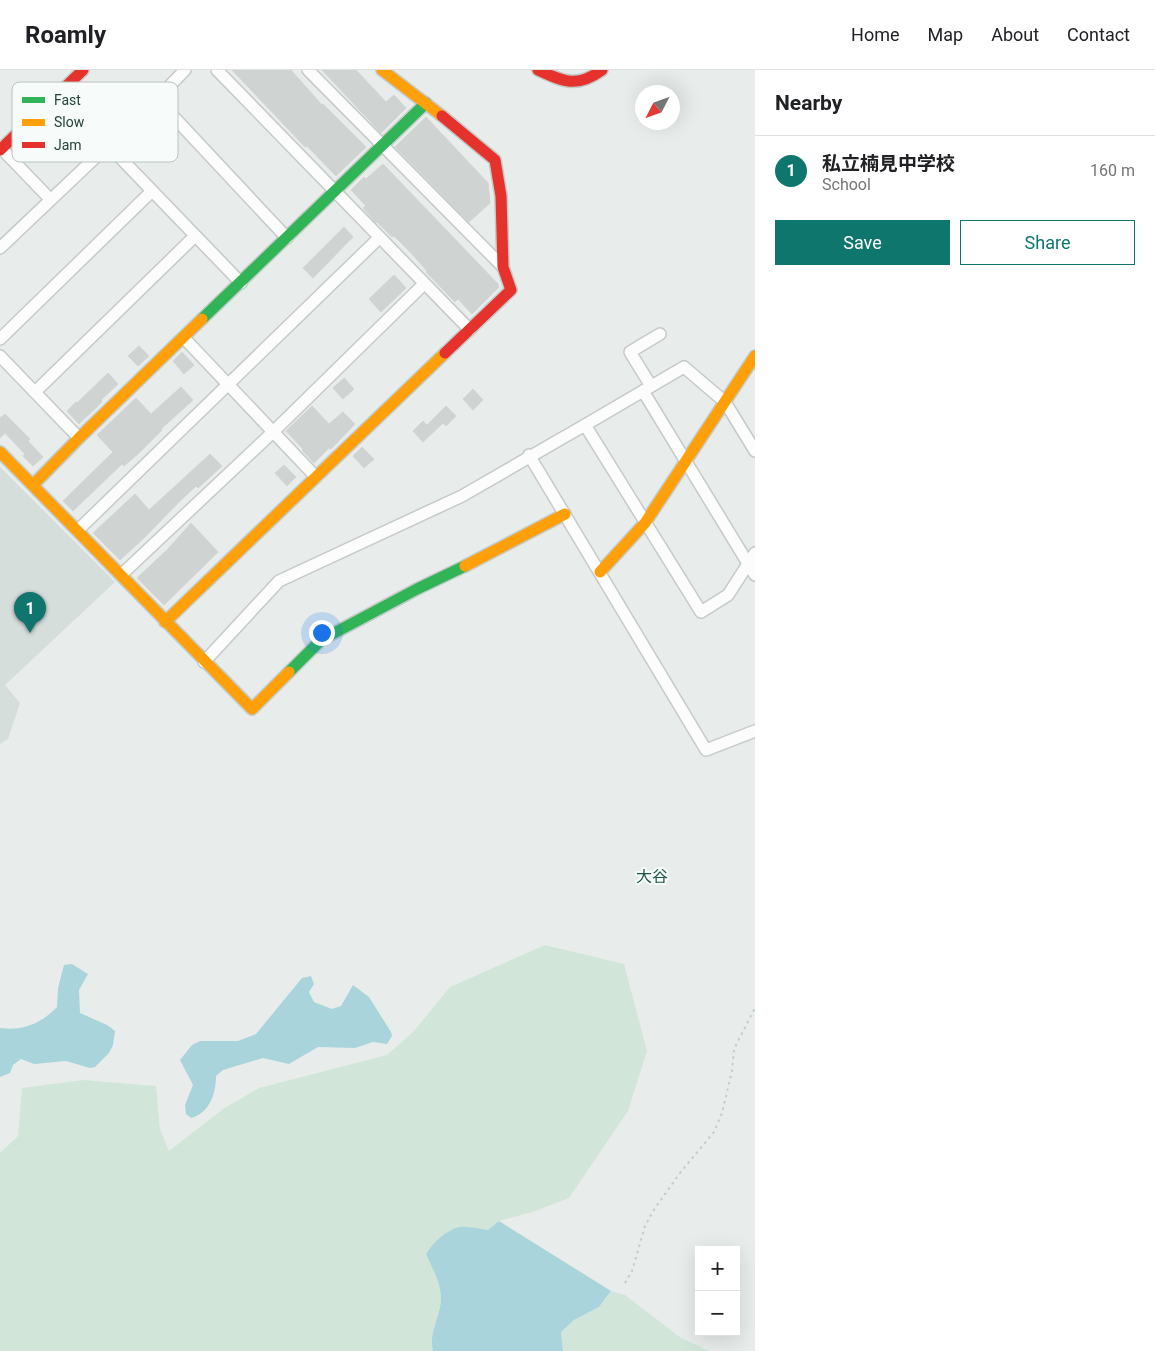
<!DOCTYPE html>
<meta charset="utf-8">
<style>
:root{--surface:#fff;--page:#f2f2f2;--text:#202124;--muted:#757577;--line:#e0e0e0;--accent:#0f766e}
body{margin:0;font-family:Roboto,"Noto Sans JP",sans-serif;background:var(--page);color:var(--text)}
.controls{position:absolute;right:15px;bottom:15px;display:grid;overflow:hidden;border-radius:0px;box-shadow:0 5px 20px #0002}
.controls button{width:45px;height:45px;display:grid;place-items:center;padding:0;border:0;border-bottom:1px solid var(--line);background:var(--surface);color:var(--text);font:25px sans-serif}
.compass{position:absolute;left:635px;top:15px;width:45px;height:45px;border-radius:50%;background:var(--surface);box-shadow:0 5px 20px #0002;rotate:228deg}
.you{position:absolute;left:321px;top:562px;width:18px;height:18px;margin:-12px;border:4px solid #fff;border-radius:50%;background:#1a73e8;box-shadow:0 0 0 8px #1a73e833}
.badge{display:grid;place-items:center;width:32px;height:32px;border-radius:50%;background:var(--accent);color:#fff;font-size:16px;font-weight:700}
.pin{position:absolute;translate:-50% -41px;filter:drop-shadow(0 1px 2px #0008)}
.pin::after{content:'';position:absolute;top:26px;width:18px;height:15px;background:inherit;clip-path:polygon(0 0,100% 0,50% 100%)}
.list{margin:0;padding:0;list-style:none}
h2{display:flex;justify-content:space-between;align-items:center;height:65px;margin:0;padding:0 20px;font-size:21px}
h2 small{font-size:16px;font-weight:400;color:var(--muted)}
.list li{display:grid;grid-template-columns:32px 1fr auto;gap:15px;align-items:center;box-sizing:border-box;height:70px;padding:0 20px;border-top:1px solid var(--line)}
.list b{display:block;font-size:19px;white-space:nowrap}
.list p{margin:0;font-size:16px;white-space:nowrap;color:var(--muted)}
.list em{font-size:16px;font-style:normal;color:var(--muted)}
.actions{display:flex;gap:10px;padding:15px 20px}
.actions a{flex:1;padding:11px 0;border:1px solid var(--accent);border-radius:0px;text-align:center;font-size:18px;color:var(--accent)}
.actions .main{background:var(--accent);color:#fff}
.map{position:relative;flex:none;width:755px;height:1281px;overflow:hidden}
header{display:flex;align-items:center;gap:30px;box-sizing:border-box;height:70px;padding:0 25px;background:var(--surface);border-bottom:1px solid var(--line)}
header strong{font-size:24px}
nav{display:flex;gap:28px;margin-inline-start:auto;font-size:18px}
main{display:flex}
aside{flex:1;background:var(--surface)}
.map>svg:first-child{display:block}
.built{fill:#d6dedb}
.green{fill:#d1e6d8}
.water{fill:#a9d4db}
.building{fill:#cfd4d2;stroke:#d1d6d4}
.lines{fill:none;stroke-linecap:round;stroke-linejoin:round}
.street-casing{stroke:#c5cac8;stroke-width:14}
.fast-casing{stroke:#c3cbc8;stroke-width:14}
.slow-casing{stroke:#c3cbc8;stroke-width:14}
.jam-casing{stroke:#c3cbc8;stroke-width:14}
.path{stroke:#c3ccca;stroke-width:2;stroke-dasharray:2.5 4;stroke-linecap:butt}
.street{stroke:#fcfcfc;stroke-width:11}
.fast{stroke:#30b455;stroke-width:11}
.slow{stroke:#ff9f0a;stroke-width:11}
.jam{stroke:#e5322d;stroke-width:11}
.labels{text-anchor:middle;stroke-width:4;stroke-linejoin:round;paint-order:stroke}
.quarter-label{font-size:16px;fill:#1f5548;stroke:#f7fbf9}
.key{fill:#f7fbf9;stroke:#b8c4c0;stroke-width:1}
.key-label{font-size:14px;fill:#24423a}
</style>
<header>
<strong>Roamly</strong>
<nav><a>Home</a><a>Map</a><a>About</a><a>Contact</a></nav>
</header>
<main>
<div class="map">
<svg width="755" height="1281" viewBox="0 0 755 1281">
<rect width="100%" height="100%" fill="#e8edeb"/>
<path class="built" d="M0 397 115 512 5 615 20 633 8 669 0 674Z"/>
<g class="green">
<path d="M545 875 624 894 647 981 628 1041 569 1128 533 1142 499 1151 488 1160 461 1157 426 1184C432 1198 441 1213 441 1228 441 1246 428 1263 433 1281H0V1083L18 1066 22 1018 83 1010 156 1016 160 1059 169 1081 223 1039 259 1018 387 985 414 961 450 917Z"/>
<path d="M611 1221 625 1225 681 1268 709 1281H563L561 1262 574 1250 599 1237Z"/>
</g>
<g class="water">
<path d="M72 894 88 904 79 920 80 943 107 955 115 961 113 975 109 983 95 997 90 998 66 991 34 994 21 989 13 995 10 1003 0 1007V958C22 961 41 954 57 937L58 918 64 895Z"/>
<path d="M311 906 314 914 309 922 314 932 332 939 341 936 353 915 369 927 391 962 392 966 387 974 373 972 355 978 318 977 289 994 263 988 223 1000 216 1006C216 1023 210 1043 191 1048L186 1044 185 1035 193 1015 180 990 192 975 200 971H238L256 964 302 908Z"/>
<path d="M499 1151 611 1221 599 1237 574 1250 561 1262 563 1281H433C428 1263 441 1246 441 1228 441 1213 432 1198 426 1184 432 1174 447 1159 460 1157 468 1156 479 1159 488 1160Z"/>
</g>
<g class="building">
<path d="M232 0H291L322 35 323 34 366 77 336 106 307 76 305 77Z"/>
<path d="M322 0H356L386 32 394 25 406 38 381 63Z"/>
<path d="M426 47 488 113 490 133 469 152 395 77Z"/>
<path d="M383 94 498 214 499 217 472 244 458 229 455 232 426 202 427 201 410 182 394 166 392 167 377 152 376 153 363 138 366 136 351 120 364 107 366 109Z"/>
<path d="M344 157 353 167 313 208 303 198Z"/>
<path d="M394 205 406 218 381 242 369 229Z"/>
<path d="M139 276 149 286 138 296 128 286Z"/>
<path d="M182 282 194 295 184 304 173 291Z"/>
<path d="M108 303 118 314 101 330 102 332 79 354 67 341 76 332 77 333Z"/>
<path d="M344 308 354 319 343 329 333 318Z"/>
<path d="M181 317 193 330 161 359 162 360 139 383 124 396 122 394 73 441 63 431 113 382 97 365 136 328 151 344Z"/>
<path d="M473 319 483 330 473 340 463 329Z"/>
<path d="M312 336 329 354 343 342 355 354 331 379 329 378 314 393 302 380 303 379 286 361Z"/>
<path d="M446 336 456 346 446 356 443 353 423 372 413 361 423 351 427 355Z"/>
<path d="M5 344 30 369 28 371 43 387 33 396 23 386 25 384 5 363 0 368V348Z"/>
<path d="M362 377 374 389 364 398 353 386Z"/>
<path d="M210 384 222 396 198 418 196 416 180 431 145 467 120 490 93 463 135 424 149 440Z"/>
<path d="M284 395 296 407 287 416 275 403Z"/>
<path d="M191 453 218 482 164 535 137 508 168 479Z"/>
</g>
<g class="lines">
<defs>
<g id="street">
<path d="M217 0 470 260"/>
<path d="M308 0 503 197"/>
<path d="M157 29 287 168"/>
<path d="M108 75 241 213"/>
<path d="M0 77 50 129"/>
<path d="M0 178 157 29 185 0"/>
<path d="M184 268 316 407"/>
<path d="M0 269 152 121"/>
<path d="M0 286 79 368"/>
<path d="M651 316 630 282 660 264"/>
<path d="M643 321 755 505"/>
<path d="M35 322 195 166"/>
<path d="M755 381 725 332 684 297 585 355 701 542 728 525 755 483"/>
<path d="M529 385 706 680 755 661"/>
<path d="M78 460 379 168"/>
<path d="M121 505 273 362 424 214"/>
<path d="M204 592 279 511 462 426 585 355"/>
</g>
<g id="fast">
<path d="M202 249 426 33"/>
<path d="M289 602 321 570 417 519 465 496"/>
</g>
<g id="slow">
<path d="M382 0 442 46"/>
<path d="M0 382 252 639 289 602"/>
<path d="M33 415 79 368 202 249"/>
<path d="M465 496 565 444"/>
<path d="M600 502 645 453 755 286"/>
<path d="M165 552 445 283"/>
</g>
<g id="jam">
<path d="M538 0C564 12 577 18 602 0"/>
<path d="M442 46 495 90 501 126 503 197 511 220 445 283"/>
<path d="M0 80 83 0"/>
</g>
</defs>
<use href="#street" class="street-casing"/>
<use href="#fast" class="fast-casing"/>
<use href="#slow" class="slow-casing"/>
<use href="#jam" class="jam-casing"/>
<path class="path" d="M625 1213 632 1201 645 1156 655 1138 680 1103 714 1062 722 1043 732 1001 734 979 755 938"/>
<use href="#street" class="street"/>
<use href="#fast" class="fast"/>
<use href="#slow" class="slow"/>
<use href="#jam" class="jam"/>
</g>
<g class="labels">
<g class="quarter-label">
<text x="652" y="812">大谷</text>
</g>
</g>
<rect x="12" y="12" width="166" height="80" rx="8" class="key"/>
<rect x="22" y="27" width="23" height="6" fill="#30b455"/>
<rect x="22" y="49" width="23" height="7" fill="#ff9f0a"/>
<rect x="22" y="72" width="23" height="6" fill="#e5322d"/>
<g class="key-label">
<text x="54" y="35">Fast</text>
<text x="54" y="57">Slow</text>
<text x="54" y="80">Jam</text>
</g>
</svg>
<div class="controls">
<button>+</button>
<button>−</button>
</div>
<svg class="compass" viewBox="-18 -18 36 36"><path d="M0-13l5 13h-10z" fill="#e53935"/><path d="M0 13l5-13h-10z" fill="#757577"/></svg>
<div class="you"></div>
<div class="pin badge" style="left:30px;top:563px">1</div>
</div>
<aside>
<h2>Nearby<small></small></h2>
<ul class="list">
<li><span class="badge">1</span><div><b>私立楠見中学校</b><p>School</p></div><em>160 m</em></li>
</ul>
<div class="actions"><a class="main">Save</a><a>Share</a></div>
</aside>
</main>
